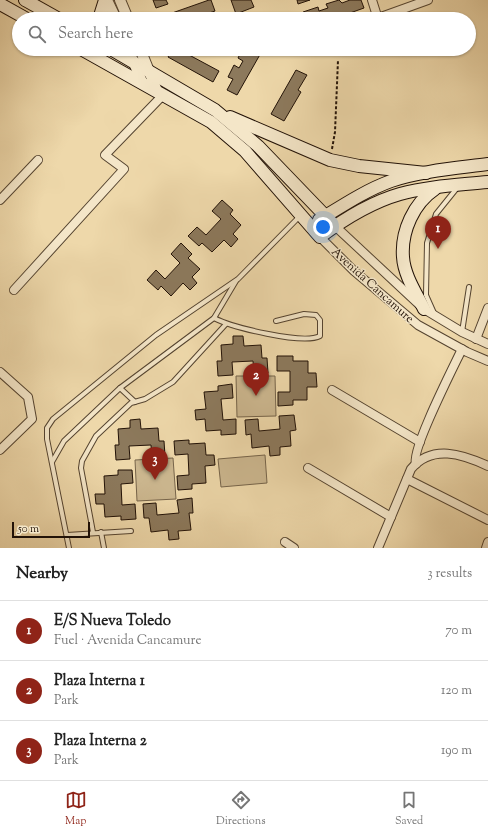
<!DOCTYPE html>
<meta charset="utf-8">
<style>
:root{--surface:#fff;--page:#f2f2f2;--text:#222;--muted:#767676;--line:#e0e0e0;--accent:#8f2418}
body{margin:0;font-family:"Sorts Mill Goudy",serif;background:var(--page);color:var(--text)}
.scale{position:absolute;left:12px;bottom:10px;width:78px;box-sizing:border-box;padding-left:4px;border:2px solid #221207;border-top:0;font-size:11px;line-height:14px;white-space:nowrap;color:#221207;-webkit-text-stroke:3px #f4e6c8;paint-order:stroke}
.you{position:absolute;left:323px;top:227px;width:14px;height:14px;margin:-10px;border:3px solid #fff;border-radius:50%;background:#1a73e8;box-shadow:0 0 0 6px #1a73e833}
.badge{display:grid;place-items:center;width:26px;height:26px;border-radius:50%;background:var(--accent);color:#fff;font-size:13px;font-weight:700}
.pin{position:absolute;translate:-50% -33px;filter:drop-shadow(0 1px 2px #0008)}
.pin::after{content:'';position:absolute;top:21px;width:14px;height:12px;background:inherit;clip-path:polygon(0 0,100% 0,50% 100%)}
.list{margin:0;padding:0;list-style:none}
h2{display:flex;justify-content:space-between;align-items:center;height:52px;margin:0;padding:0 16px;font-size:17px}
h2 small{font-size:13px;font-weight:400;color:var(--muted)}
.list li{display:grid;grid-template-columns:26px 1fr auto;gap:12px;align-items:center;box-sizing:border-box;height:60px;padding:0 16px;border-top:1px solid var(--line)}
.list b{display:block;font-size:15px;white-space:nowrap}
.list p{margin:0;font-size:13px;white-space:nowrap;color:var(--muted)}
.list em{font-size:13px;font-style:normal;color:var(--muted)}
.icon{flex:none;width:22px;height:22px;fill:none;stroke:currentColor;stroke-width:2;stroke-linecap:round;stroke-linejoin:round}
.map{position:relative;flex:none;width:488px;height:548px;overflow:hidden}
.search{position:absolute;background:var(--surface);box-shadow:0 1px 3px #0004;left:12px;right:12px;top:12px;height:44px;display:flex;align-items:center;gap:10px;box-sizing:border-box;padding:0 14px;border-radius:22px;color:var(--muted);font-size:15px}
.sheet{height:232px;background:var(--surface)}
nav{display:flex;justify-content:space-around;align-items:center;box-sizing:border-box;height:56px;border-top:1px solid var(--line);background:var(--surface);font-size:11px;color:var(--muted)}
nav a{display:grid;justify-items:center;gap:2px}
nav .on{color:var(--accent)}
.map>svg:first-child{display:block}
.green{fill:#cbb68e;stroke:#76644a}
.building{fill:#8c795c;stroke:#221207}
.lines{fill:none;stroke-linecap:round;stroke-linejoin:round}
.service-casing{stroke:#554430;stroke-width:6}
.minor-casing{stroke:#554430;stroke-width:10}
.tertiary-casing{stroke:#554430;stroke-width:12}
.secondary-casing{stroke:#221207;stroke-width:14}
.path{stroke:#221207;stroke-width:2;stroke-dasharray:3 2;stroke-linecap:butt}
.service{stroke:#f4e6c8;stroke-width:4}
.minor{stroke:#f4e6c8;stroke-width:8}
.tertiary{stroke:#f4e6c8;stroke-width:10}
.secondary{stroke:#f4e6c8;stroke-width:12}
.labels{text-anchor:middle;stroke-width:3;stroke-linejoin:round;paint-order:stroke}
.street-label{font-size:12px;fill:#221207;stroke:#f4e6c8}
</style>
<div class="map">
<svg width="488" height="548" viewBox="0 0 488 548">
<rect width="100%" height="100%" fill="#eed8aa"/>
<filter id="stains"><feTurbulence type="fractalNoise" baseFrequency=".005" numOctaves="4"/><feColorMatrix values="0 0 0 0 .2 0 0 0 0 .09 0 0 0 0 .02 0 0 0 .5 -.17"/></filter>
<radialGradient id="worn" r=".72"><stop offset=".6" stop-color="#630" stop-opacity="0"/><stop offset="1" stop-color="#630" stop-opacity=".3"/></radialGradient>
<g class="green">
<path d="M236 376H275L276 416 237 417Z"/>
<path d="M265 455 267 483 221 487 218 459Z"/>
<path d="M173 458 176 499 137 501 135 460Z"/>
</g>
<g class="building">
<path d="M153 0H166L168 4 156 8Z"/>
<path d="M209 0H211L215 11 191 19H155Z"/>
<path d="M231 0H251L254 7 236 14Z"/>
<path d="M297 0H310L298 4Z"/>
<path d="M339 0 342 3 350 0H361L364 8 333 19H297L305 16 303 12 318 7 319 11 328 8 326 4Z"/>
<path d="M173 49H178L219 71 213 82 168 57Z"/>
<path d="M249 49H258L262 51 237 95 227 90 233 79 228 77 234 65 239 68 243 61 238 58 241 52 246 55Z"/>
<path d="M296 70 307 75 298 90 301 92 284 121 271 114Z"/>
<path d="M222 200 233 210 230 214 241 225 233 234 238 239 231 247 224 240 212 252 202 243 199 246 188 236 197 227 206 235 221 219 212 211Z"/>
<path d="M181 243 192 254 188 258 200 269 192 277 197 283 190 290 183 283 171 296 161 286 158 290 147 280 156 270 165 279 180 263 171 254Z"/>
<path d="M233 336H243L244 346 261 345 262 358H267L268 373H254L253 361 232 362 233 375 218 376 217 361H222L221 345 233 344Z"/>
<path d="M277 356H293V361H308V373H316L317 387H307V400H293V405L278 406V392H290V371H277Z"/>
<path d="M232 384 233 398 221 399 223 420 236 419V434L221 435V430L206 431 205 419 196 420 195 410 206 409 204 392 218 391V386Z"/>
<path d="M294 415 296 430 290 431 291 446 280 447V455L270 456 269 446 252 448 251 434 246 435 245 420 258 419 259 431 280 429 279 416Z"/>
<path d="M140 419 141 429 158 428 159 441H164L165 456 152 457 151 445 129 446 130 459 116 460 115 445H119L118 429 130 428V420Z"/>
<path d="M189 440V444L205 443 206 455H214L215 465 205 466 206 483 192 484V489L178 490 177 476 189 475 188 454 175 455 174 441Z"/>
<path d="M118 470H132L133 483 121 484 122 505 135 504 136 519 121 520V516L105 517 104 504H96L95 494H105L104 476 118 475Z"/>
<path d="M192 498 193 513H189L191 530 178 531 179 539 169 540 168 530 151 532 149 518H144L143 504 156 503 157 515 179 513 177 500Z"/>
</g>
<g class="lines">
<defs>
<g id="service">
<path d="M434 313 426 295 427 243 436 214 457 188"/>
<path d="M214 318C231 327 303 345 320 336V320L316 315 304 314 276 321"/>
<path d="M462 332 469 287"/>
<path d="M120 388 135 402"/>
<path d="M52 462 64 441 120 388 214 318 236 281"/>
<path d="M93 532 81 468 82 461 96 436 131 403 145 399 173 382 226 324"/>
<path d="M101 532 104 548"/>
<path d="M67 535 131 531"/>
<path d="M69 548 47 439V428L53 419 156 335 238 279 300 216"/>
</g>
<g id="minor">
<path d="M372 0 378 19"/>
<path d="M378 18 428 0"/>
<path d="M339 51 341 49"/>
<path d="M0 200 38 160"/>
<path d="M335 226 424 309 462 332 488 344"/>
<path d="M320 237 354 271 418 325 467 352 488 361"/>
<path d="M14 290 124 169 105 155 163 95"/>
<path d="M476 339 488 308"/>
<path d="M0 372 28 397 32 419 0 450"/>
<path d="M332 390 420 442"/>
<path d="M416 464C410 452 454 366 462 349"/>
<path d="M308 468 391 517"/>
<path d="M407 479 488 520"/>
<path d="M285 542 294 548"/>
<path d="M378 548 411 469C432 444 462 454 488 466"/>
<path d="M486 548 488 542"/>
</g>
<g id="tertiary">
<path d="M107 0 116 19"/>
<path d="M120 0 128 19"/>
<path d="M128 49 143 84"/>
<path d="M140 49 157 91"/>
</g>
<g id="secondary">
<path d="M25 0 59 19"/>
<path d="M0 4 27 19"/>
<path d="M99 19 105 0"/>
<path d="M81 49 211 122 245 151 320 237C344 219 372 202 400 194 429 186 459 185 488 182"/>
<path d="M111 49 215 110 258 146 335 226"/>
<path d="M230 117 330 160 359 166 426 173"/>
<path d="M319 220C342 206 366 190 391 181 420 171 458 168 488 164"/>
<path d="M424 309C416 293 404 275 403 257 401 231 414 203 435 189"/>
</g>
</defs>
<use href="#service" class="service-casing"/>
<use href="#minor" class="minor-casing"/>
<use href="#tertiary" class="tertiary-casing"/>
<use href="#secondary" class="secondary-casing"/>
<path class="path" d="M332 149 335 132 338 60"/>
<use href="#service" class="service"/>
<use href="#minor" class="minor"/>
<use href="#tertiary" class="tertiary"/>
<use href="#secondary" class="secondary"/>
</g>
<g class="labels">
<g class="street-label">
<text transform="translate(373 285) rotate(42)" y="4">Avenida Cancamure</text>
</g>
</g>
<rect width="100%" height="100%" filter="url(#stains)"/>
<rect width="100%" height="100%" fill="url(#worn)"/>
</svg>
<div class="scale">50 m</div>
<div class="you"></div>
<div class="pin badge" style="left:438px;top:249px">1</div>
<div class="pin badge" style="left:256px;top:396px">2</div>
<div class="pin badge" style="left:155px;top:480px">3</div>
<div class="search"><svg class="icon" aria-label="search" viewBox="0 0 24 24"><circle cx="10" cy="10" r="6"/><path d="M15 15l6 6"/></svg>Search here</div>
</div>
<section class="sheet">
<h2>Nearby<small>3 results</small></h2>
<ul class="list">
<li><span class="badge">1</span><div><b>E/S Nueva Toledo</b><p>Fuel · Avenida Cancamure</p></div><em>70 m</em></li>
<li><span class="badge">2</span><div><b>Plaza Interna 1</b><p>Park</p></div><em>120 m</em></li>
<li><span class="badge">3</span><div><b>Plaza Interna 2</b><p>Park</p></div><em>190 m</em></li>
</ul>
</section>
<nav>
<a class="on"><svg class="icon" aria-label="map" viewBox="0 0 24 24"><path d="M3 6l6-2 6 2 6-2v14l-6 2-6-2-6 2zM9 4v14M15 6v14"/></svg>Map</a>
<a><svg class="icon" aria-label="directions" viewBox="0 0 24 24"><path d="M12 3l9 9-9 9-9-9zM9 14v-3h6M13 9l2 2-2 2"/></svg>Directions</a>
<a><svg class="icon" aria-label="saved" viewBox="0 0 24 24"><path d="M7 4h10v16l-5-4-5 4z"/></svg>Saved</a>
</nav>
